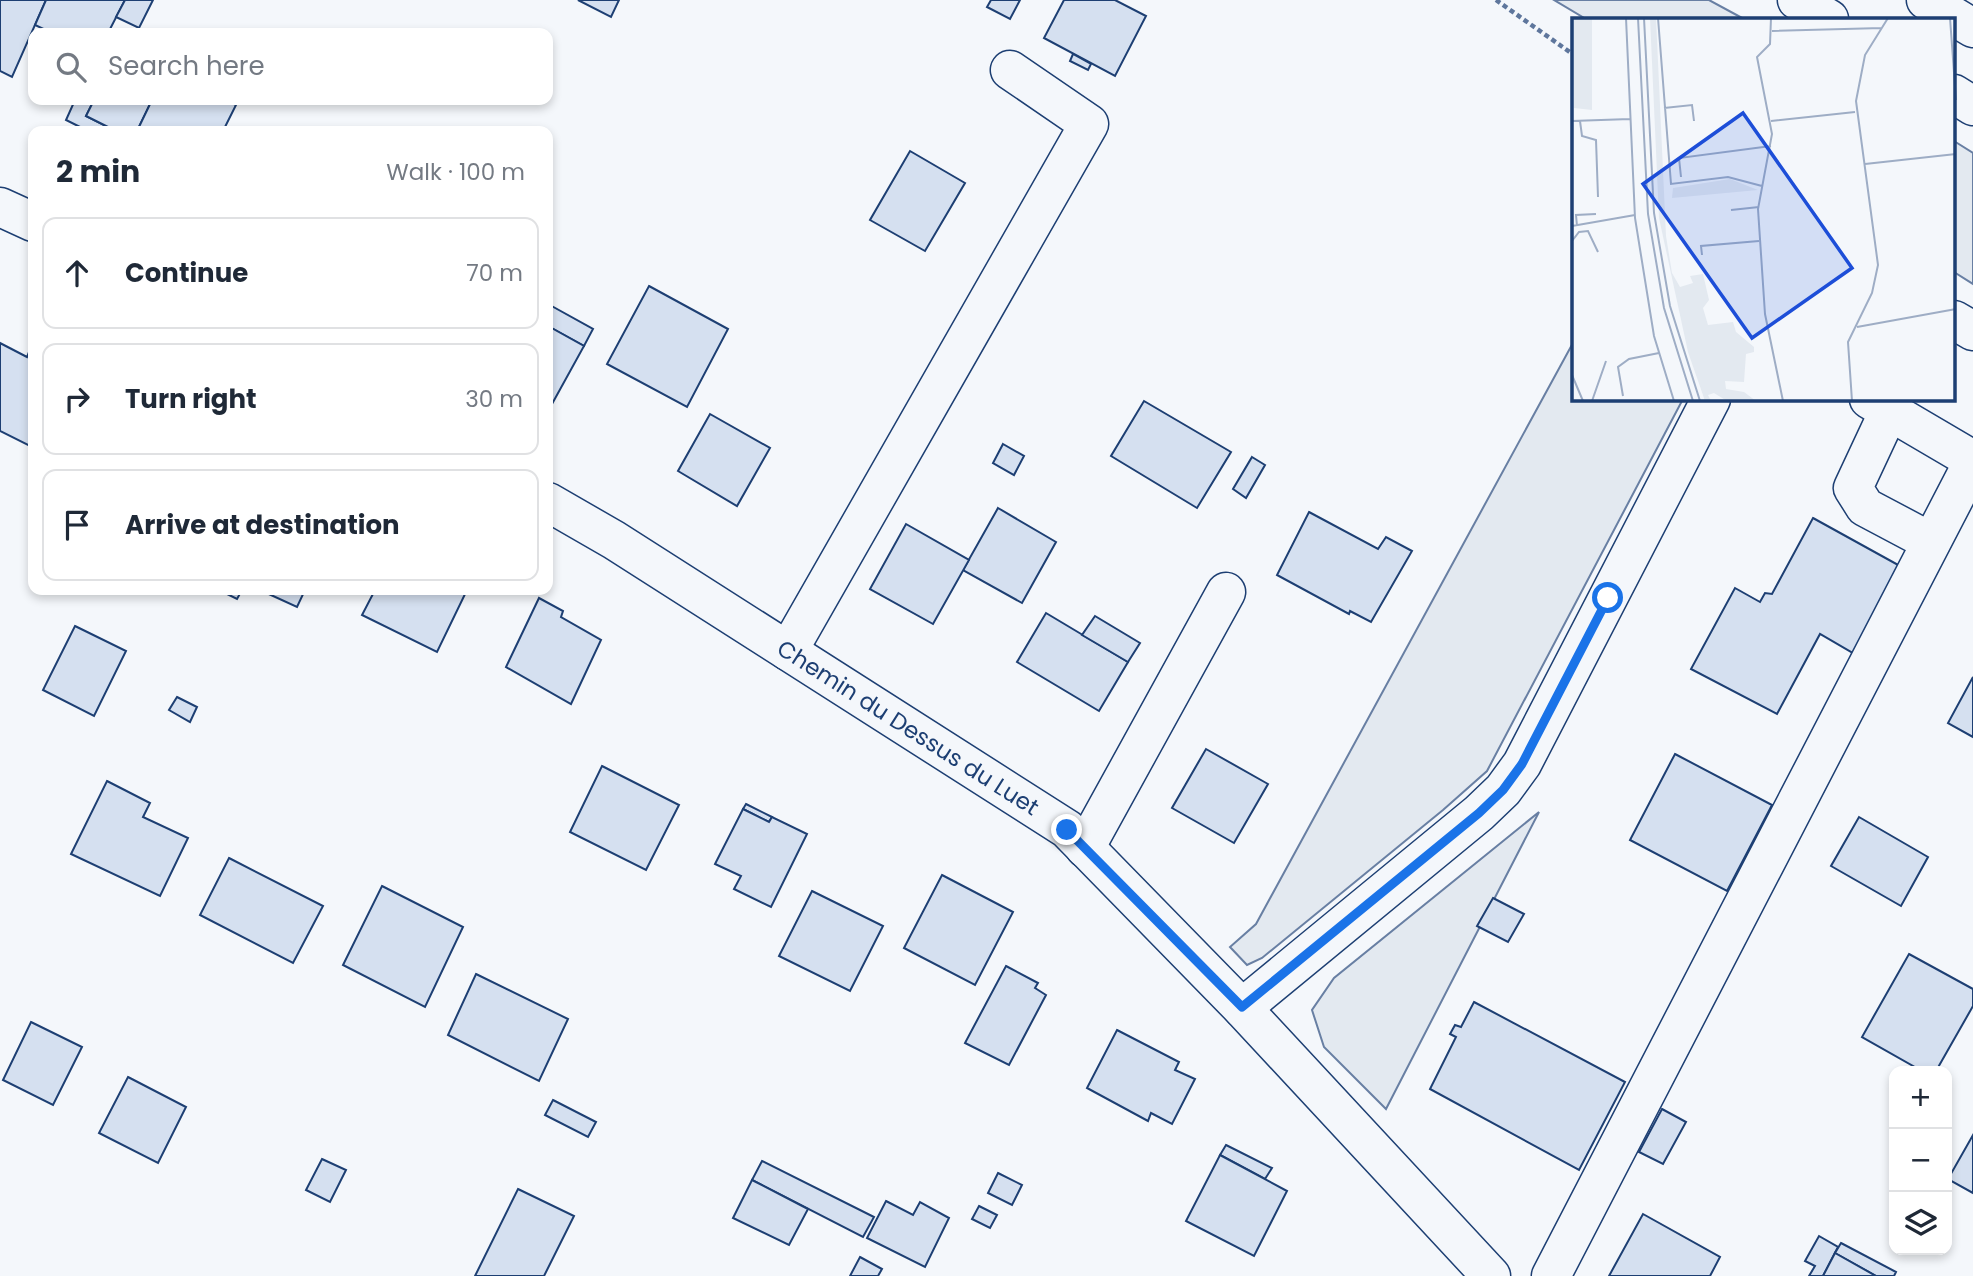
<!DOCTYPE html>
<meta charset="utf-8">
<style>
:root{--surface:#fff;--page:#f6f6f7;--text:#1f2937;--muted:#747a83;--line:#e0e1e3}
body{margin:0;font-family:Poppins,sans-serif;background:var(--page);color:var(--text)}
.controls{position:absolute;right:21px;bottom:21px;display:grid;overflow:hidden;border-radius:14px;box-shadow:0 4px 10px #0003}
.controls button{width:63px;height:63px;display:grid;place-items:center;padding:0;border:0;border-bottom:2px solid var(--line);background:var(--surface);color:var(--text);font:35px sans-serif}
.stop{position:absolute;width:21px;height:21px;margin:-16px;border:5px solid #1a73e8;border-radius:50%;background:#fff}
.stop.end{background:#1a73e8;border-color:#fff;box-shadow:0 2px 7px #0008}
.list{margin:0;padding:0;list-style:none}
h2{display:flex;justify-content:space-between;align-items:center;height:91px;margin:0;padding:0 28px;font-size:30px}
h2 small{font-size:23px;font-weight:400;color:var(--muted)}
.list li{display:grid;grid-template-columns:46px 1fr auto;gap:21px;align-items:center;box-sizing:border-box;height:112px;margin:0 14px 14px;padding:0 14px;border:2px solid var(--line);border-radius:14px}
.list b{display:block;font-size:26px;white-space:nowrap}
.list em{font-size:23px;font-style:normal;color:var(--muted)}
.icon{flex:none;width:38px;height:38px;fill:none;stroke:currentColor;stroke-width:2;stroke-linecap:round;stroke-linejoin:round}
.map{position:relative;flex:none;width:1973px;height:1276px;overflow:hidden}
.search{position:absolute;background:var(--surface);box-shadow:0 4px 10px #0003;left:28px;top:28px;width:525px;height:77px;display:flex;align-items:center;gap:18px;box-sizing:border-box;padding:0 24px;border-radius:14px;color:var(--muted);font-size:26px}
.panel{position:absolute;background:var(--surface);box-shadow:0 4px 10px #0003;left:28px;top:126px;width:525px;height:469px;border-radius:14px}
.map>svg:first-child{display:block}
.green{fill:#e3e9f0;stroke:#687fa3;stroke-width:2}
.building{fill:#d5e0f0;stroke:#1d3f73;stroke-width:2}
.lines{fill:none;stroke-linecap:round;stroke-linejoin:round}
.minor-casing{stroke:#1d3f73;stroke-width:41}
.major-casing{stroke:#1d3f73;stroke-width:41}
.path{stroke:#5e769c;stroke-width:4.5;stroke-dasharray:5 3.5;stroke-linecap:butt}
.minor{stroke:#f4f7fb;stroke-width:38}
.major{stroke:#f4f7fb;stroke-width:38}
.route{stroke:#1a73e8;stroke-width:9}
.labels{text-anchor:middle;stroke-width:5;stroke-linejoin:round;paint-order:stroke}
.street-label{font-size:23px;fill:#1d3f73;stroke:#f4f7fb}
.inset-road{fill:none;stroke:#9eadc5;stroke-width:2}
.view{fill:#1d4ed8;fill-opacity:0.15;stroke:#1d4ed8;stroke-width:3.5}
.inset-edge{fill:none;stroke:#1d3f73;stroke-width:3.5}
</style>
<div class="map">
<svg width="1973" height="1276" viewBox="0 0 1973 1276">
<rect width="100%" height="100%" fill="#f4f7fb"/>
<g class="green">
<path d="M1554 0H1709L1744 19H1586Z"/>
<path d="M1954 141 1973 153V284L1954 272Z"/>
<path d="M1574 341V399H1683L1487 771 1443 810 1262 958 1247 965 1230 947 1256 924Z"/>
<path d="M1539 812 1386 1109 1324 1047 1312 1010 1334 978Z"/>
</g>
<g class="building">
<path d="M0 0H46L12 77 0 71Z"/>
<path d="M46 0H125L108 33H52L35 25Z"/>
<path d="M125 0H153L139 28 116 17Z"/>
<path d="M578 0H619L611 17Z"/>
<path d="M991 0H1020L1010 19 987 7Z"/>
<path d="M1064 0H1115L1146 16 1115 76 1044 38Z"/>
<path d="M1073 54 1091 64 1088 70 1070 61Z"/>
<path d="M75 100H94L86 116 116 131H88L66 120Z"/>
<path d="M94 100H152L137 131H116L86 116Z"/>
<path d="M152 100H226L236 105 223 131H137Z"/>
<path d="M910 151 965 183 925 251 870 220Z"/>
<path d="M649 286 728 329 687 407 607 364Z"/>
<path d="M548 304 593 329 584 346 548 326Z"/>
<path d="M548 326 584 346 552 404 548 401Z"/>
<path d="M0 343 27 357 31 347 33 348 32 447 0 431Z"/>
<path d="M1144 401 1231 452 1197 508 1111 456Z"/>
<path d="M710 414 770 448 737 506 678 471Z"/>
<path d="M1003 444 1024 456 1014 475 993 463Z"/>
<path d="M1252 457 1265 465 1246 498 1233 489Z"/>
<path d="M998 508 1056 542 1022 603 963 570Z"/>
<path d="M1309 512 1378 549 1386 537 1412 551 1371 622 1350 611 1349 614 1277 575Z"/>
<path d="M1813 518 1900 566 1853 653 1820 634 1777 714 1691 669 1735 588 1760 602 1765 593 1772 594Z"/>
<path d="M906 524 969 560 933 624 870 589Z"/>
<path d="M219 590H242L237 599Z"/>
<path d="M260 590H305L297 607Z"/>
<path d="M375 590H467L437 652 362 615Z"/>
<path d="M539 598 563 611 561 617 601 640 571 704 506 667Z"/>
<path d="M1046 613 1128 662 1099 711 1017 662Z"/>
<path d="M1095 616 1140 643 1128 662 1082 635Z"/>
<path d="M75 626 126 651 94 716 43 690Z"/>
<path d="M1973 677V737L1948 723Z"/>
<path d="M177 697 197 707 190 722 169 710Z"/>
<path d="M1206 749 1268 784 1234 843 1172 808Z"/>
<path d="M1675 754 1772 805 1727 891 1630 840Z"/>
<path d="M602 766 679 805 646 870 570 832Z"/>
<path d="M107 781 150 803 143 817 188 838 160 896 71 854Z"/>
<path d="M746 804 772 817 769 822 743 809Z"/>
<path d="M743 809 769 822 772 817 807 834 771 907 734 889 741 876 715 864Z"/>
<path d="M1859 817 1928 857 1901 906 1831 866Z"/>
<path d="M229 858 323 906 293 963 200 915Z"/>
<path d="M942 875 1013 912 975 985 904 948Z"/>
<path d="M382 886 463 927 425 1007 343 965Z"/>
<path d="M812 891 883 926 850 991 779 956Z"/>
<path d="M1493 898 1524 914 1508 942 1477 926Z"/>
<path d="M1909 954 1973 989V1006L1936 1071H1922L1862 1037Z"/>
<path d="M1006 966 1038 983 1035 988 1046 995 1009 1065 965 1043Z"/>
<path d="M476 974 568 1019 539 1081 448 1035Z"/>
<path d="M1474 1002 1625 1082 1579 1170 1430 1089 1456 1037 1450 1034 1455 1025 1461 1027Z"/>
<path d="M31 1022 82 1047 53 1105 3 1080Z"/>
<path d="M1117 1030 1179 1062 1175 1070 1195 1079 1172 1124 1151 1113 1148 1121 1087 1088Z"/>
<path d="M128 1077 186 1107 158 1163 99 1133Z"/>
<path d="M553 1100 596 1122 588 1137 545 1115Z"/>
<path d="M1662 1109 1686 1122 1663 1164 1639 1152Z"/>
<path d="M1973 1135V1193L1948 1179Z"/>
<path d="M1226 1145 1272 1168 1265 1179 1220 1155Z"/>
<path d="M1220 1155 1287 1191 1254 1256 1186 1221Z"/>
<path d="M322 1159 346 1170 330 1202 306 1190Z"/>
<path d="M762 1161 874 1217 863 1237 752 1180Z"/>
<path d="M998 1173 1022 1185 1012 1205 988 1193Z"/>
<path d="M752 1180 808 1209 789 1245 733 1218Z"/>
<path d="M518 1189 574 1216 544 1276H475Z"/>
<path d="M886 1201 913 1215 920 1202 949 1218 925 1267 867 1238Z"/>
<path d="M979 1206 997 1215 990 1228 972 1219Z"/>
<path d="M1643 1214 1720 1257 1710 1276H1609Z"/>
<path d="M1819 1236 1838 1247 1823 1276H1809L1815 1266 1805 1261Z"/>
<path d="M1841 1243 1896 1272 1894 1276H1876L1835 1253Z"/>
<path d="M1835 1253 1876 1276H1823Z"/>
<path d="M860 1257 882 1269 878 1276H850Z"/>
</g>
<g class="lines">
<defs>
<g id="minor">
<path d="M0 207 33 222"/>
<path d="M1954 320 1973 331"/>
<path d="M1869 399 1973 460"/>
<path d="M1889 411 1853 488 1865 507 1931 542"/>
<path id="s1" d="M548 502 614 540 1067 829 1242 1008 1491 1276"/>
<path d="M788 651 1089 124 1010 70"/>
<path d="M1085 848 1226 592"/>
<path d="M1242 1008 1479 813 1503 790 1522 764 1711 399"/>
<path d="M1551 1276 1973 462"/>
</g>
<g id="major">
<path d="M1797 0 1829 19"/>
<path d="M1926 0 1973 28"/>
<path d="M1954 94 1973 106"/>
</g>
</defs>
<use href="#minor" class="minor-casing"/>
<use href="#major" class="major-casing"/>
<path class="path" d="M1496 0 1574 55"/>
<use href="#minor" class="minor"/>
<use href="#major" class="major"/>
</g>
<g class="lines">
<path class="route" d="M1067 830 1242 1007 1479 813 1503 790 1522 764 1608 598"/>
</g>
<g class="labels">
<g class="street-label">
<text dy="8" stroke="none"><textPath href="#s1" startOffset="425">Chemin du Dessus du Luet</textPath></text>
</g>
</g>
<g transform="translate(1572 18)">
<rect width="383" height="383" fill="#f4f7fb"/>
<path d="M0 0H20V92L2 90ZM78 0H84L94 218 100 255 108 269 121 265 118 258 131 256 137 282 131 290 136 307 161 304 164 314 182 329V334L174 336 172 364 153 363 154 371 172 374 184 383H155L142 375 136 377 139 383H133L116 334 87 200ZM158 161 186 172 100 180 101 170Z" fill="#e3e9f0"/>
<path class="inset-road" d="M54 0 63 200 82 318 102 383M66 0 76 196 92 290 121 383M72 0 82 195 98 288 128 383M86 0 99 166 156 159 190 168M199 0 198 26 185 39 200 116 186 191 193 296 211 383M378 0 384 82M200 13 310 10M92 90 120 87 122 103M0 103 58 101M8 103 10 118 24 122 26 179M199 103 283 94M293 146 384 136M109 159 107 140 199 128M159 192 187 189M0 208 63 197M5 208 4 197 24 196M0 223 7 214 16 213 26 234M130 237 129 228 187 223M285 309 384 291M0 357 11 383M51 378 46 349 57 341 87 335M20 383 34 343M280 383 276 324 300 275 306 247 284 83 293 37 316 0"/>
<path class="view" d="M171 95 280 250 180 320 71 166Z"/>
<rect width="383" height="383" class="inset-edge"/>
</g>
</svg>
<div class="controls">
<button>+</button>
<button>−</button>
<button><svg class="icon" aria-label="layers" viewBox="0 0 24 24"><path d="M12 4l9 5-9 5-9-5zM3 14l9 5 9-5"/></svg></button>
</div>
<div class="stop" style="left:1608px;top:598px"></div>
<div class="stop end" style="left:1067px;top:830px"></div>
<div class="search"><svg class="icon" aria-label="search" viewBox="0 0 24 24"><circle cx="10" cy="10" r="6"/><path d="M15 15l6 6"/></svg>Search here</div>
<section class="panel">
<h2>2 min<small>Walk · 100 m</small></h2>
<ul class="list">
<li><svg class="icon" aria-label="ahead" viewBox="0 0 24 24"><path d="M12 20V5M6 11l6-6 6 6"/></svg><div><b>Continue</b></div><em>70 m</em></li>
<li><svg class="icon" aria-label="right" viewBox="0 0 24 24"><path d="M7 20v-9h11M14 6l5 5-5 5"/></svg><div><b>Turn right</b></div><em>30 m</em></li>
<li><svg class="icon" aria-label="arrive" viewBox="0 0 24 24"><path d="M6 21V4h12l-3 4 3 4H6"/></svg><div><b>Arrive at destination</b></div></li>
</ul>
</section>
</div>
